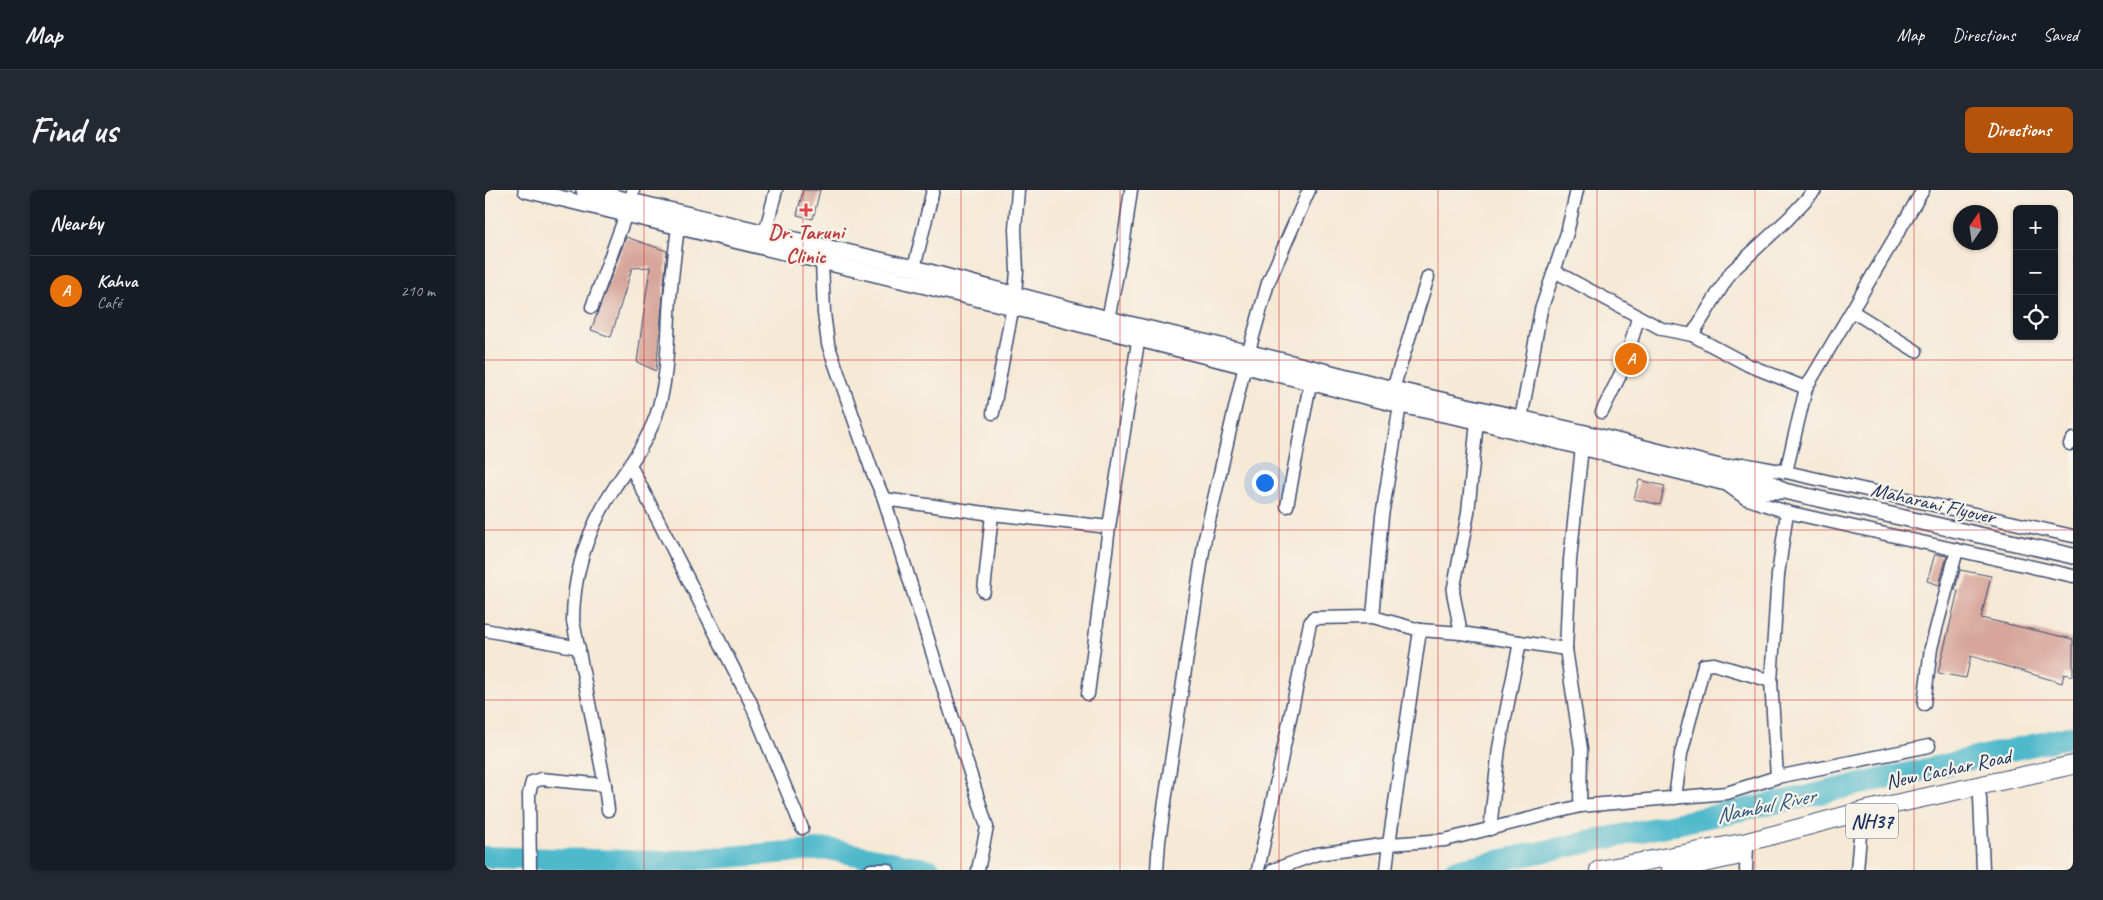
<!DOCTYPE html>
<meta charset="utf-8">
<style>
:root{--surface:#171b24;--page:#242831;--text:#f1f3f6;--muted:#9ea1a6;--line:#363941;--accent:#b45309}
body{margin:0;font-family:Caveat,sans-serif;background:var(--page);color:var(--text)}
.controls{position:absolute;right:15px;top:15px;display:grid;overflow:hidden;border-radius:8px;box-shadow:0 1px 4px #0004}
.controls button{width:45px;height:45px;display:grid;place-items:center;padding:0;border:0;border-bottom:1px solid var(--line);background:var(--surface);color:var(--text);font:25px sans-serif}
.compass{position:absolute;left:1468px;top:15px;width:45px;height:45px;border-radius:50%;background:var(--surface);box-shadow:0 1px 4px #0004;rotate:13deg}
.you{position:absolute;left:779px;top:292px;width:18px;height:18px;margin:-12px;border:4px solid #fff;border-radius:50%;background:#1a73e8;box-shadow:0 0 0 8px #1a73e833}
.badge{display:grid;place-items:center;width:32px;height:32px;border-radius:50%;background:var(--accent);color:#fff;font-size:16px;font-weight:700}
.pin{position:absolute;translate:-50% -50%;border:2px solid #fff;box-shadow:0 1px 5px #0006}
.list{margin:0;padding:0;list-style:none}
h2{display:flex;justify-content:space-between;align-items:center;height:65px;margin:0;padding:0 20px;font-size:21px}
h2 small{font-size:16px;font-weight:400;color:var(--muted)}
.list li{display:grid;grid-template-columns:32px 1fr auto;gap:15px;align-items:center;box-sizing:border-box;height:70px;padding:0 20px;border-top:1px solid var(--line)}
.list b{display:block;font-size:19px;white-space:nowrap}
.list p{margin:0;font-size:16px;white-space:nowrap;color:var(--muted)}
.list em{font-size:16px;font-style:normal;color:var(--muted)}
.icon{flex:none;width:28px;height:28px;fill:none;stroke:currentColor;stroke-width:2;stroke-linecap:round;stroke-linejoin:round}
.map{position:relative;flex:none;width:1588px;height:680px;overflow:hidden;border-radius:8px}
header{display:flex;align-items:center;gap:30px;box-sizing:border-box;height:70px;padding:0 25px;background:var(--surface);border-bottom:1px solid var(--line)}
header strong{font-size:24px}
nav{display:flex;gap:28px;margin-inline-start:auto;font-size:18px}
.intro{display:flex;align-items:center;justify-content:space-between;box-sizing:border-box;height:120px;padding:0 30px}
h1{margin:0;font-size:35px}
.button{padding:12px 22px;border-radius:8px;background:var(--accent);color:#fff;font-size:18px;font-weight:700}
main{display:flex;gap:30px;padding:0 30px}
aside{flex:1;background:var(--surface);border-radius:8px;box-shadow:0 1px 4px #0004}
.map>svg:first-child{display:block}
.lines{fill:none;stroke-linecap:round;stroke-linejoin:round}
.river{stroke:#4fb9cc;stroke-width:22}
.building{fill:#d7a59a}
.minor-casing{stroke:#3c4b70;stroke-width:15}
.major-casing{stroke:#3c4b70;stroke-width:18}
.highway-casing{stroke:#3c4b70;stroke-width:20}
.minor{stroke:#fff;stroke-width:12}
.major{stroke:#fff;stroke-width:15}
.highway{stroke:#fff;stroke-width:18}
.grid{fill:none;stroke:#d62828;stroke-width:1;stroke-opacity:0.55}
.health-dot{fill:#e0444e;stroke:#f7f3e8;stroke-width:2}
.labels{text-anchor:middle;stroke-width:4.5;stroke-linejoin:round;paint-order:stroke}
.shield{fill:#f7f3e8;stroke:#5d6a87;stroke-width:1}
.shield-label{font-size:20px;font-weight:bold;fill:#1b2f5e}
.health-label{font-size:21px;font-weight:bold;fill:#be3a42;stroke:#f7f3e8}
.street-label{font-size:21px;fill:#1b2f5e;stroke:#f7f3e8}
.water-label{font-size:22px;font-style:italic;fill:#2b587f;stroke:#f7f3e8}
</style>
<header>
<strong>Map</strong>
<nav><a>Map</a><a>Directions</a><a>Saved</a></nav>
</header>
<div class="intro"><h1>Find us</h1><a class="button">Directions</a></div>
<main>
<aside>
<h2>Nearby<small></small></h2>
<ul class="list">
<li><span class="badge" style="background:#e8710a">A</span><div><b>Kahva</b><p>Café</p></div><em>210 m</em></li>
</ul>
</aside>
<div class="map">
<svg width="1588" height="680" viewBox="0 0 1588 680">
<rect width="100%" height="100%" fill="#f7f3e8"/>
<filter id="ink" filterUnits="userSpaceOnUse"><feTurbulence type="fractalNoise" baseFrequency=".02" numOctaves="2"/><feDisplacementMap in="SourceGraphic" scale="10" xChannelSelector="R" yChannelSelector="G"/><feConvolveMatrix kernelMatrix="1 2 1 2 8 2 1 2 1" color-interpolation-filters="sRGB"/></filter>
<filter id="wash" filterUnits="userSpaceOnUse"><feTurbulence type="fractalNoise" baseFrequency=".0096" numOctaves="4" result="noise"/><feDisplacementMap in="SourceGraphic" scale="20" xChannelSelector="R" yChannelSelector="G"/><feGaussianBlur stdDeviation="1.12" result="paint"/><feColorMatrix in="noise" values="0 0 0 0 0 0 0 0 0 0 0 0 0 0 0 0 0 1.4 0 .05"/><feComposite in="paint" operator="in"/></filter>
<g filter="url(#wash)">
<rect width="100%" height="100%" fill="#f6e9d6"/>
<g class="lines">
<g class="river">
<path d="M0 667 177 672 343 659 445 680"/>
<path d="M970 680 1309 609 1588 546"/>
</g>
</g>
<g id="blocks">
<g class="building">
<path d="M318 0H335L328 29 312 25Z"/>
<path d="M141 47 182 61 171 181 152 172 165 77 147 78 126 147 106 140Z"/>
<path d="M1154 290 1180 296 1175 315 1149 309Z"/>
<path d="M1450 364 1462 366 1454 395 1442 391Z"/>
<path d="M1475 380 1506 386 1496 428 1588 449V486L1579 484 1577 493 1486 466 1481 488 1453 483 1473 401 1470 400Z"/>
</g>
</g>
</g>
<g filter="url(#ink)">
<use href="#blocks" fill-opacity="0" stroke="#3c4b70" stroke-width="1"/>
<g class="lines">
<defs>
<g id="minor">
<path d="M147 11 148 0"/>
<path d="M278 51 291 0"/>
<path d="M337 71 339 123 343 154 387 281 399 309 502 637 493 680"/>
<path d="M429 78 448 0"/>
<path d="M1069 81 1177 139 1207 145 1263 175 1321 198"/>
<path d="M107 117 141 24"/>
<path d="M1367 121 1431 161"/>
<path d="M623 129 639 50 646 0"/>
<path d="M1207 145 1246 82 1303 29 1330 0"/>
<path d="M908 199 943 87"/>
<path d="M993 221 983 323 968 402 976 443 1081 459 1085 370 1097 257"/>
<path d="M1117 222 1139 177 1153 128"/>
<path d="M508 223 530 104 532 81 530 39 533 0"/>
<path d="M1036 229 1056 120 1082 43 1092 0"/>
<path d="M1585 254 1588 249"/>
<path d="M145 275 265 511 317 638"/>
<path d="M1239 277 1258 274 1301 282 1588 346"/>
<path d="M1301 282 1321 198 1438 0"/>
<path d="M1242 295 1260 308 1302 322 1588 386"/>
<path d="M399 309 507 324 624 337 603 504"/>
<path d="M802 316 827 183"/>
<path d="M624 337 655 139"/>
<path d="M499 401 507 324"/>
<path d="M0 440 94 458"/>
<path d="M935 440 976 443"/>
<path d="M1439 514 1446 458 1472 360"/>
<path d="M1292 587 1444 556"/>
<path d="M1495 607 1498 680"/>
<path d="M1190 608 1196 564 1219 475 1229 474 1286 491"/>
<path d="M1095 616 1242 603 1292 587 1286 491 1293 385 1302 322"/>
<path d="M123 620 120 595 88 431C88 382 104 336 131 295 146 273 162 251 171 226 184 188 182 148 185 109 187 85 190 61 193 37"/>
<path d="M1005 639 1014 558 1035 452"/>
<path d="M45 680 44 604 47 592 56 589 120 595"/>
<path d="M386 680H403"/>
<path d="M672 680 674 651 720 348 760 175 783 93 824 0"/>
<path d="M773 680 825 433 828 428 888 427"/>
<path d="M788 680 832 664 904 654 935 440 888 427 897 326 915 215"/>
<path d="M901 680 904 654 960 650 1095 616 1096 559 1081 459"/>
<path d="M1261 680 1262 657"/>
<path d="M1372 680 1376 634"/>
</g>
<g id="major">
<path d="M41 0 528 117 915 215 992 231 1237 292 1277 301H1299L1588 366"/>
<path d="M99 0 429 78 623 129 827 178 908 199 1100 243 1278 288 1297 300"/>
</g>
<g id="highway">
<path d="M1114 680 1262 652 1378 621 1588 575"/>
<path d="M1186 680 1256 665"/>
</g>
</defs>
<use href="#minor" class="minor-casing"/>
<use href="#major" class="major-casing"/>
<use href="#highway" class="highway-casing"/>
<use href="#minor" class="minor"/>
<use href="#major" class="major"/>
<use href="#highway" class="highway"/>
</g>
</g>
<path class="grid" d="M159 0V680M318 0V680M476 0V680M635 0V680M794 0V680M953 0V680M1112 0V680M1270 0V680M1429 0V680M0 170H1588M0 340H1588M0 510H1588"/>
<path class="health-dot" d="M318.5 12.5h5v5h5v5h-5v5h-5v-5h-5v-5h5z"/>
<g class="labels">
<rect class="shield" x="1361" y="613.5" width="52" height="35" rx="4"/>
<g class="shield-label">
<text x="1387" y="638">NH37</text>
</g>
<g class="health-label">
<text x="321" y="49">Dr. Taruni<tspan x="321" dy="24">Clinic</tspan></text>
</g>
<g class="street-label">
<text transform="translate(1448 313) rotate(13)" y="7">Maharani Flyover</text>
<text transform="translate(1463 579) rotate(-12)" y="7">New Cachar Road</text>
</g>
<g class="water-label">
<text transform="translate(1280 615) rotate(-12)" y="8">Nambul River</text>
</g>
</g>
</svg>
<div class="controls">
<button>+</button>
<button>−</button>
<button><svg class="icon" aria-label="locate" viewBox="0 0 24 24"><circle cx="12" cy="12" r="6"/><path d="M12 2v4M12 18v4M2 12h4M18 12h4"/></svg></button>
</div>
<svg class="compass" viewBox="-18 -18 36 36"><path d="M0-13l5 13h-10z" fill="#e53935"/><path d="M0 13l5-13h-10z" fill="#9ea1a6"/></svg>
<div class="you"></div>
<div class="pin badge" style="left:1146px;top:169px;background:#e8710a">A</div>
</div>
</main>
